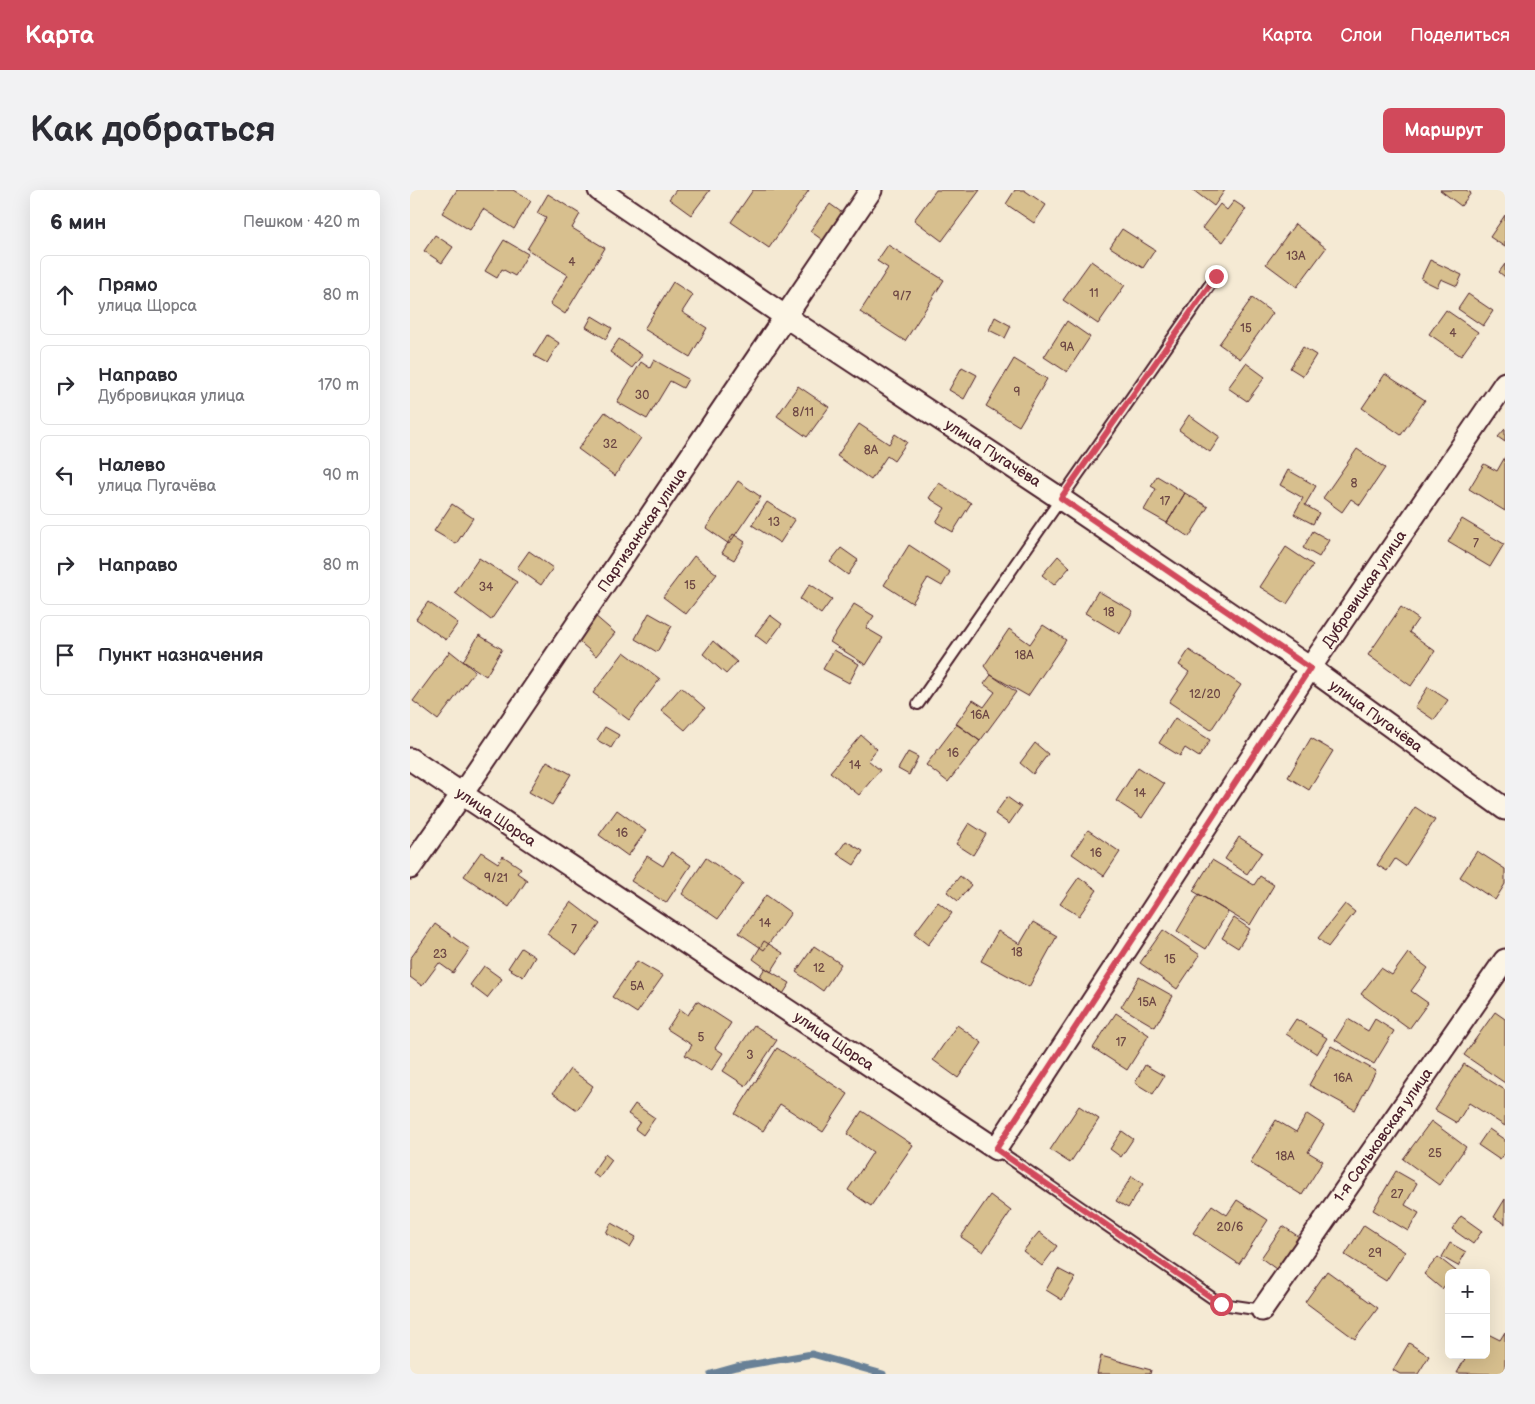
<!DOCTYPE html>
<html lang="ru">
<meta charset="utf-8">
<style>
body{margin:0;font-family:"Balsamiq Sans",sans-serif;background:#f2f2f3;color:#2b2b33}
.controls{position:absolute;right:15px;bottom:15px;display:grid;overflow:hidden;border-radius:8px;box-shadow:0 5px 20px #0002}
.controls button{width:45px;height:45px;display:grid;place-items:center;padding:0;border:0;border-bottom:1px solid #e1e1e2;background:#fff;color:#2b2b33;font:25px sans-serif}
.stop{position:absolute;width:15px;height:15px;margin:-11px;border:4px solid #d1495b;border-radius:50%;background:#fff}
.stop.end{background:#d1495b;border-color:#fff;box-shadow:0 1px 5px #0008}
.list{margin:0;padding:0;list-style:none}
h2{display:flex;justify-content:space-between;align-items:center;height:65px;margin:0;padding:0 20px;font-size:21px}
h2 small{font-size:16px;font-weight:400;color:#7c7c81}
.list li{display:grid;grid-template-columns:32px 1fr auto;gap:15px;align-items:center;box-sizing:border-box;height:80px;margin:0 10px 10px;padding:0 10px;border:1px solid #e1e1e2;border-radius:8px}
.list b{display:block;font-size:19px;white-space:nowrap}
.list p{margin:0;font-size:16px;white-space:nowrap;color:#7c7c81}
.list em{font-size:16px;font-style:normal;color:#7c7c81}
.icon{flex:none;width:28px;height:28px;fill:none;stroke:currentColor;stroke-width:2;stroke-linecap:round;stroke-linejoin:round}
.map{position:relative;flex:none;width:1095px;height:1184px;overflow:hidden;border-radius:8px}
header{display:flex;align-items:center;gap:30px;box-sizing:border-box;height:70px;padding:0 25px;background:#d1495b;color:#fff}
header strong{font-size:24px}
nav{display:flex;gap:28px;margin-inline-start:auto;font-size:18px}
.intro{display:flex;align-items:center;justify-content:space-between;box-sizing:border-box;height:120px;padding:0 30px}
h1{margin:0;font-size:35px}
.button{padding:12px 22px;border-radius:8px;background:#d1495b;color:#fff;font-size:18px;font-weight:700}
main{display:flex;gap:30px;padding:0 30px}
aside{flex:1;background:#fff;border-radius:8px;box-shadow:0 5px 20px #0002}
.map>svg:first-child{display:block}
.lines{fill:none;stroke-linecap:round;stroke-linejoin:round}
.stream{stroke:#698197;stroke-width:7}
.building{fill:#d7bf8e;stroke:#4a1f2b}
.lane-casing{stroke:#4a1f2b;stroke-width:14}
.street-casing{stroke:#4a1f2b;stroke-width:25}
.lane{stroke:#fcf5e5;stroke-width:10}
.street{stroke:#fcf5e5;stroke-width:21}
.route{stroke:#d1495b;stroke-width:6}
.labels{text-anchor:middle;stroke-width:4;stroke-linejoin:round;paint-order:stroke}
.number-label{font-size:12px;fill:#6d4744}
.street-label{font-size:15px;fill:#4a1f2b;stroke:#fcf5e5}
</style>
<header>
<strong>Карта</strong>
<nav><a>Карта</a><a>Слои</a><a>Поделиться</a></nav>
</header>
<div class="intro"><h1>Как добраться</h1><a class="button">Маршрут</a></div>
<main>
<aside>
<h2>6 мин<small>Пешком · 420 m</small></h2>
<ul class="list">
<li><svg class="icon" aria-label="ahead" viewBox="0 0 24 24"><path d="M12 20V5M6 11l6-6 6 6"/></svg><div><b>Прямо</b><p>улица Щорса</p></div><em>80 m</em></li>
<li><svg class="icon" aria-label="right" viewBox="0 0 24 24"><path d="M7 20v-9h11M14 6l5 5-5 5"/></svg><div><b>Направо</b><p>Дубровицкая улица</p></div><em>170 m</em></li>
<li><svg class="icon" aria-label="left" viewBox="0 0 24 24"><path d="M17 20v-9H6M10 6l-5 5 5 5"/></svg><div><b>Налево</b><p>улица Пугачёва</p></div><em>90 m</em></li>
<li><svg class="icon" aria-label="right" viewBox="0 0 24 24"><path d="M7 20v-9h11M14 6l5 5-5 5"/></svg><div><b>Направо</b></div><em>80 m</em></li>
<li><svg class="icon" aria-label="arrive" viewBox="0 0 24 24"><path d="M6 21V4h12l-3 4 3 4H6"/></svg><div><b>Пункт назначения</b></div></li>
</ul>
</aside>
<div class="map">
<svg width="1095" height="1184" viewBox="0 0 1095 1184">
<rect width="100%" height="100%" fill="#f5ead4"/>
<filter id="ink" filterUnits="userSpaceOnUse"><feTurbulence type="fractalNoise" baseFrequency=".02" numOctaves="2"/><feDisplacementMap in="SourceGraphic" scale="10" xChannelSelector="R" yChannelSelector="G"/><feConvolveMatrix kernelMatrix="1 2 1 2 8 2 1 2 1" color-interpolation-filters="sRGB"/></filter>
<g filter="url(#ink)">
<g class="lines">
<!-- stream -->
<path class="stream" d="M301 1184 326 1177 402 1164 473 1184"/>
</g>
<!-- building -->
<path class="building" d="M47 0H103L121 11 104 39 73 19 60 40 32 23Z
M266 0H300L281 25 259 9Z
M343 0H399L359 58 321 32Z
M526 0H570L532 51 504 30Z
M605 0H614L636 15 624 33 596 14Z
M783 0H815L804 16Z
M1030 0H1056L1061 3 1051 16Z
M138 4 170 24 162 38 195 58 155 124 140 114 158 85 117 59 136 28 127 23Z
M824 11 836 19 813 52 792 38 810 14 817 20Z
M420 14 438 27 418 54 400 41Z
M1095 25V57L1080 47Z
M885 34 916 58 887 97 856 74Z
M712 39 745 60 733 78 700 57Z
M25 45 43 57 32 73 14 61Z
M94 50 118 64 105 86 92 79 87 88 75 81Z
M478 55 534 90 495 151 450 122 478 78 467 71Z
M1020 70 1052 85 1047 96 1031 89 1027 97 1011 89Z
M681 71 715 95 688 134 653 110Z
M1095 74V87L1089 82Z
M263 92 283 105 272 122 297 138 280 167 234 139Z
M1058 104 1083 121 1073 136 1048 119Z
M842 108 863 123 830 169 809 154Z
M1036 120 1068 142 1051 166 1019 144Z
M182 126 202 138 196 149 176 137Z
M585 127 601 136 595 148 579 140Z
M657 131 680 147 657 182 634 167Z
M137 145 149 153 137 173 124 166Z
M209 149 232 165 222 178 200 162Z
M893 157 906 165 893 186 880 178Z
M604 169 637 189 609 236 576 216Z
M244 170 278 189 273 198 260 191 237 229 207 212 231 172 240 178Z
M836 173 855 187 837 211 818 198Z
M552 177 567 185 554 209 539 200Z
M975 184 1015 210 991 245 952 218Z
M388 196 419 217 397 247 367 226Z
M195 222 231 248 205 286 168 259Z
M779 225 810 247 800 262 769 240Z
M449 234 479 254 485 244 497 252 484 271 477 266 461 290 427 266Z
M1095 239V252L1088 247Z
M947 259 975 278 950 315 941 309 932 322 913 308Z
M1095 267V321L1059 299 1074 274 1087 281Z
M878 280 906 296 895 315 909 323 903 334 884 324 893 308 870 295Z
M747 286 775 303 757 333 734 320 746 299 741 296Z
M328 291 351 307 319 354 296 338Z
M529 293 561 313 543 342 526 332 535 318 519 308Z
M775 303 798 317 779 347 757 333Z
M357 312 385 330 370 353 342 335Z
M42 314 63 328 46 354 24 341Z
M1052 329 1094 354 1080 377 1038 352Z
M903 341 919 350 909 367 893 358Z
M323 344 335 352 324 370 312 363Z
M499 355 540 382 532 396 518 388 502 413 474 395Z
M876 357 903 375 877 414 850 397Z
M431 358 448 370 438 385 420 372Z
M119 361 143 378 131 395 107 378Z
M284 366 307 384 276 424 253 407Z
M648 366 660 377 644 395 632 385Z
M69 368 107 392 81 430 45 403Z
M400 394 422 409 411 424 390 409Z
M688 401 723 421 710 444 675 423Z
M18 412 48 433 36 450 6 429Z
M444 414 464 426 456 438 473 448 456 475 420 452Z
M991 417 1008 429 999 442 1025 461 1001 496 958 465Z
M239 423 262 436 247 462 225 449Z
M184 425 205 443 186 466 165 448Z
M360 425 372 434 357 454 345 445Z
M633 435 656 450 618 506 581 485 574 476 599 439 620 454Z
M69 445 92 459 76 486 53 471Z
M303 451 327 472 316 484 293 464Z
M424 460 449 474 439 493 413 479Z
M779 460 831 495 801 540 759 512 779 482 769 475Z
M40 461 65 481 28 530 3 511Z
M214 462 250 489 219 530 183 503Z
M581 485 606 502 570 551 546 534 563 510 574 517 585 502 574 494Z
M271 497 295 518 275 540 251 520Z
M1018 497 1038 510 1024 530 1005 517Z
M765 528 800 550 789 567 775 558 770 566 749 553Z
M547 534 570 551 538 592 516 575Z
M195 537 209 545 201 558 187 550Z
M451 545 467 559 458 570 470 580 449 605 420 582Z
M901 548 923 561 899 600 878 587Z
M625 553 638 564 623 584 610 573Z
M498 562 508 567 499 585 488 579Z
M137 571 161 584 142 615 119 602Z
M728 577 754 594 732 628 706 611Z
M597 607 611 617 599 634 585 624Z
M1005 617 1025 630 995 676 985 669 977 681 967 675Z
M207 620 236 641 218 666 189 645Z
M559 633 576 644 563 665 546 654Z
M678 640 710 662 694 686 662 664Z
M829 647 852 662 837 684 815 669Z
M436 651 453 661 444 675 427 664Z
M1067 661 1095 679V694L1085 710 1050 687Z
M71 662 88 673 93 666 111 678 107 683 117 690 99 717 54 686Z
M261 662 281 675 256 713 221 691 237 666 253 676Z
M296 668 333 693 308 729 272 704Z
M802 670 844 695 850 686 864 695 840 735 783 701Z
M550 686 561 695 548 711 537 702Z
M669 687 687 700 669 726 650 714Z
M789 704 818 722 796 759 767 741Z
M356 705 381 723 354 760 329 743Z
M161 712 190 734 167 765 137 744Z
M528 712 542 723 518 755 504 744Z
M935 714 945 722 918 757 908 748Z
M824 728 840 739 828 758 812 748Z
M623 732 647 746 619 797 571 771 588 741 610 754Z
M25 734 60 759 43 783 29 773 12 796 0 787V769Z
M753 740 790 765 767 799 730 773Z
M354 751 373 763 361 782 343 769Z
M404 756 431 774 413 801 386 782Z
M111 758 125 767 113 787 98 778Z
M998 763 1018 778 1001 801 1018 813 999 839 951 804 971 778 982 785Z
M227 771 253 786 227 823 202 807Z
M74 776 92 789 77 808 60 795Z
M355 778 380 793 368 812 343 797Z
M729 787 763 806 745 837 711 817Z
M287 811 321 833 305 858 313 863 301 881 275 865 282 855 257 839 270 819 278 825Z
M1085 822 1095 829V893L1054 865Z
M706 823 739 845 717 880 683 858Z
M886 829 917 848 907 864 876 844Z
M938 829 958 841 965 829 984 841 964 874 925 850Z
M344 835 367 850 336 896 313 881Z
M547 835 572 853 548 888 523 870Z
M921 856 966 881 945 920 899 895Z
M367 858 438 904 413 942 370 914 353 941 325 924Z
M1054 874 1095 900V936L1059 913 1047 933 1025 920Z
M735 875 754 886 743 904 725 893Z
M160 879 183 896 167 920 143 903Z
M225 914 245 928 233 945 225 939 230 932 218 924Z
M669 916 689 929 660 973 640 960Z
M452 921 503 955 461 1016 438 1000 463 962 437 944Z
M897 924 914 935 898 962 913 971 892 1005 840 973 866 930 886 942Z
M1021 931 1056 957 1029 995 993 969Z
M1079 939 1095 950V963L1090 970 1068 955Z
M712 941 723 949 711 967 700 959Z
M195 964 202 970 189 988 182 983Z
M986 981 1007 993 995 1015 1009 1023 998 1041 963 1020Z
M722 986 733 994 718 1018 706 1011Z
M580 1005 601 1021 573 1062 551 1047Z
M1095 1009V1034L1084 1027Z
M827 1010 858 1030 829 1074 783 1043 802 1015 817 1025Z
M1051 1026 1072 1041 1063 1054 1042 1039Z
M201 1033 226 1047 220 1057 196 1043Z
M954 1035 995 1062 976 1091 935 1065Z
M873 1036 889 1047 866 1079 851 1068Z
M629 1042 647 1056 632 1076 613 1061Z
M1040 1053 1056 1062 1048 1076 1032 1067Z
M1028 1067 1046 1081 1044 1083H1039V1090L1032 1099 1014 1084Z
M648 1079 665 1088 652 1110 636 1100Z
M917 1081 968 1118 945 1149 895 1112Z
M1095 1142V1184L1047 1183 1057 1165H1076V1143L1090 1150Z
M999 1153 1019 1166 1008 1184H990L983 1180Z
M691 1166 741 1180 740 1184H687Z"/>
<g class="lines">
<defs>
<path id="lane" d="M508 514 806 86
M586 959 811 1114 852 1120"/>
<path id="street" d="M189 0 376 127 651 309 900 478 1095 619
M0 569 52 604 586 959 900 478 1095 193
M0 678 52 604 461 0
M852 1120 1095 770"/>
</defs>
<!-- lane casing -->
<use href="#lane" class="lane-casing"/>
<!-- street casing -->
<use href="#street" class="street-casing"/>
<!-- lane -->
<use href="#lane" class="lane"/>
<!-- street -->
<use href="#street" class="street"/>
</g>
</g>
<g class="lines" filter="url(#ink)">
<!-- route -->
<path class="route" d="M806 86 651 308 900 478 586 959 811 1114"/>
</g>
<g class="labels">
<!-- number labels -->
<g class="number-label">
<text x="886" y="70">13А</text>
<text x="162" y="76">4</text>
<text x="684" y="107">11</text>
<text x="492" y="110">9/7</text>
<text x="836" y="142">15</text>
<text x="1043" y="147">4</text>
<text x="657" y="161">9А</text>
<text x="607" y="206">9</text>
<text x="232" y="209">30</text>
<text x="393" y="226">8/11</text>
<text x="200" y="258">32</text>
<text x="461" y="264">8А</text>
<text x="944" y="297">8</text>
<text x="755" y="315">17</text>
<text x="364" y="336">13</text>
<text x="1066" y="357">7</text>
<text x="280" y="399">15</text>
<text x="76" y="401">34</text>
<text x="699" y="426">18</text>
<text x="614" y="469">18А</text>
<text x="795" y="508">12/20</text>
<text x="570" y="529">16А</text>
<text x="543" y="567">16</text>
<text x="445" y="579">14</text>
<text x="730" y="607">14</text>
<text x="212" y="647">16</text>
<text x="686" y="667">16</text>
<text x="86" y="692">9/21</text>
<text x="355" y="737">14</text>
<text x="164" y="743">7</text>
<text x="607" y="766">18</text>
<text x="30" y="768">23</text>
<text x="760" y="773">15</text>
<text x="409" y="782">12</text>
<text x="227" y="800">5А</text>
<text x="737" y="816">15А</text>
<text x="291" y="851">5</text>
<text x="711" y="856">17</text>
<text x="340" y="869">3</text>
<text x="933" y="892">16А</text>
<text x="1025" y="967">25</text>
<text x="875" y="970">18А</text>
<text x="987" y="1008">27</text>
<text x="820" y="1041">20/6</text>
<text x="965" y="1067">29</text>
</g>
<!-- street labels -->
<g class="street-label">
<text transform="translate(583 263) rotate(33)" y="5">улица Пугачёва</text>
<text transform="translate(232 340) rotate(-56)" y="5">Партизанская улица</text>
<text transform="translate(954 399) rotate(-56)" y="5">Дубровицкая улица</text>
<text transform="translate(966 526) rotate(36)" y="5">улица Пугачёва</text>
<text transform="translate(86 627) rotate(34)" y="5">улица Щорса</text>
<text transform="translate(424 851) rotate(34)" y="5">улица Щорса</text>
<text transform="translate(973 945) rotate(-55)" y="5">1-я Сальковская улица</text>
</g>
</g>
</svg>
<div class="controls">
<button>+</button>
<button>−</button>
</div>
<div class="stop" style="left:811px;top:1114px"></div>
<div class="stop end" style="left:806px;top:86px"></div>
</div>
</main>
